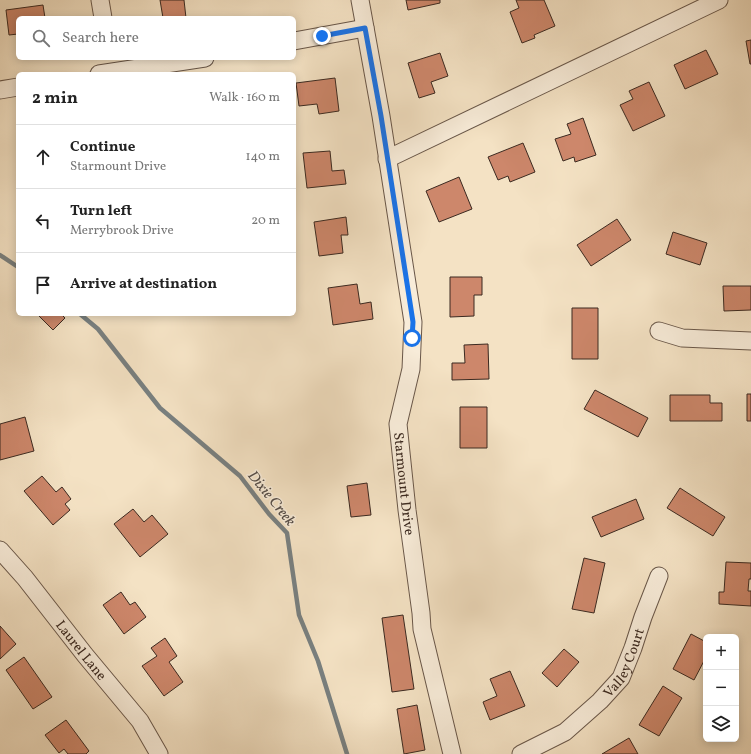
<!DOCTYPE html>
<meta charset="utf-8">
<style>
body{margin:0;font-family:Vollkorn,serif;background:#f2f2f2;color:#222}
.controls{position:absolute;right:12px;bottom:12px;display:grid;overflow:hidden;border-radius:6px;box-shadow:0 2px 10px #0003}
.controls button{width:36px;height:36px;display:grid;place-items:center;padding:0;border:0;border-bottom:1px solid #e0e0e0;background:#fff;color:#222;font:20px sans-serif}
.stop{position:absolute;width:12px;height:12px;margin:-9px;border:3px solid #1a73e8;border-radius:50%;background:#fff}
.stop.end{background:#1a73e8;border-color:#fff;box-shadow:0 1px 4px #0008}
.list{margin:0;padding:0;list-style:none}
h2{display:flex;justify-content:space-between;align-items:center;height:52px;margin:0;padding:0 16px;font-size:17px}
h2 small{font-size:13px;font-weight:400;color:#767676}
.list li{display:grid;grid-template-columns:26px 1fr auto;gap:12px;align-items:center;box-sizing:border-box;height:64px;padding:0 16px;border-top:1px solid #e0e0e0}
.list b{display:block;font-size:15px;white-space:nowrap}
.list p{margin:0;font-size:13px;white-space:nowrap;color:#767676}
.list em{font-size:13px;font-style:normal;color:#767676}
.icon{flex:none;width:22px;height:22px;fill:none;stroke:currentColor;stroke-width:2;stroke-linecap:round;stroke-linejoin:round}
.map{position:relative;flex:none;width:751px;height:754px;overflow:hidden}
.search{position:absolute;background:#fff;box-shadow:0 2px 10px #0003;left:16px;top:16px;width:280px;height:44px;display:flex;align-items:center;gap:10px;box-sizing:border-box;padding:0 14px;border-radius:6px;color:#767676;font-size:15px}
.panel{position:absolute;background:#fff;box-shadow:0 2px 10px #0003;left:16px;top:72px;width:280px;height:244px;border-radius:6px}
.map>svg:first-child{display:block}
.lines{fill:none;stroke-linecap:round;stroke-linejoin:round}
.stream{stroke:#798080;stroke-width:4.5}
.building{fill:#cd876b;stroke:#3b2920}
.minor-casing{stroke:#695749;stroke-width:19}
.minor{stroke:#f8ecd9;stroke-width:17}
.route{stroke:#1a73e8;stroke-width:5}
.labels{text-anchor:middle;stroke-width:3;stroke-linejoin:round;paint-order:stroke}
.street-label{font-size:14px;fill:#3b2920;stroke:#f8ecd9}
.water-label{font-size:15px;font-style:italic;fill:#554d48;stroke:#f8ecd9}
</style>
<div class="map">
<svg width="751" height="754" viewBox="0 0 751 754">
<rect width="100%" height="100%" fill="#f4e2c4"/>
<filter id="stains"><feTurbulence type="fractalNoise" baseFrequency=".005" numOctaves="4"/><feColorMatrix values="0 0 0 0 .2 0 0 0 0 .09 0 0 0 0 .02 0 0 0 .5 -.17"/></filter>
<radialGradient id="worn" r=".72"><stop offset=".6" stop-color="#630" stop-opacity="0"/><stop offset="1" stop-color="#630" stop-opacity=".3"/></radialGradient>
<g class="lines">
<!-- stream -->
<path class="stream" d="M0 255 18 267
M80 314 98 329 160 408 240 476 269 514 287 533 299 615 318 661 347 754"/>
</g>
<!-- building -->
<path class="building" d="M160 0H184L186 18H163Z
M406 0H440V3L408 10Z
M516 0H544L555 26 534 35 535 38 522 43 510 12 519 8Z
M43 5 45 18H18V34L9 35 6 10Z
M751 40V64H750L746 41Z
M706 50 718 74 685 89 674 65Z
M440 53 448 76 431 82 435 93 419 98 408 63Z
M335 78 339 111 319 114 317 104 299 106 296 83Z
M649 82 665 116 633 131 620 105 633 99 629 91Z
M583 118 596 155 575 162 574 157 563 161 555 139 571 134 567 124Z
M523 143 535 172 510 182 508 176 498 180 488 157Z
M330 151 332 171 344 170 346 184 307 188 303 153Z
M459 177 472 209 439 222 426 191Z
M346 217 348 235H341L343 253 319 256 314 222Z
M617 219 631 240 591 266 577 245Z
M673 232 707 243 700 265 666 254Z
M450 277H482V295H474V316L450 317Z
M357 284 360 304 371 302 373 319 333 325 328 288Z
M723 286H751V310L724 311Z
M572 308H598V359H572Z
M37 314H61L65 318 53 330Z
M488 344 489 379 452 380V363H465L464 345Z
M595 390 648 418 638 437 584 409Z
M747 394H751V421H747Z
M670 395H710V403H722V421H670Z
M460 407H487V448H460Z
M25 417 34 451 0 460V424Z
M42 476 56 492 62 487 71 499 65 504 70 510 53 525 24 491Z
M367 483 371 515 351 517 347 486Z
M680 488 725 517 713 536 667 508Z
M636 499 644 519 601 537 592 517Z
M133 509 144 522 152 515 168 534 140 557 114 524Z
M584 558 605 563 594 613 572 609Z
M726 562 751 563V579H749L748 591H751V606L719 604V592H724Z
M121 592 130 605 135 602 146 617 124 634 103 605Z
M403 615 414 689 392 692 382 618Z
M0 626 16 644 0 659Z
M691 634 706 642V660L705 659 694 680 673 669Z
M165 638 177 656 169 662 183 682 164 696 142 666 157 656 151 648Z
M564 649 579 662 557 687 542 673Z
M24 657 52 697 33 709 6 670Z
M510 671 525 706 490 720 483 702 497 696 490 679Z
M663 686 682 698 659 736 639 725Z
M417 705 425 750 404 754 397 709Z
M66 720 89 751 86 754H68L64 749 59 753 45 735Z
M629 738 638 754H602Z"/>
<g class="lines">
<defs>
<g id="minor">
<path d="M100 0 103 18"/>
<path id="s1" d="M360 0 381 116 413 322 411 369 398 424 407 510 421 613 422 629 452 754"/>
<path d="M294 41 365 28"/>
<path d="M99 74 205 58"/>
<path d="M0 90 18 87"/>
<path d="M387 159 719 0"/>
<path d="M659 331 682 338 751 341"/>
<path id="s2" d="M0 550 25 578 85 655 140 721 159 754"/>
<path id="s3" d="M521 754 565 732 600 701 621 678 633 648 643 617 659 576"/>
</g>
</defs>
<!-- minor casing -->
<use href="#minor" class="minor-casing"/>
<!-- minor -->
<use href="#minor" class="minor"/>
</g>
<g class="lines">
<!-- route -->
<path class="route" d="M322 36 365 28 381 116 413 322 412 338"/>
</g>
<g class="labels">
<!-- street labels -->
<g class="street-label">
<text dy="5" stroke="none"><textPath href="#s1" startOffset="490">Starmount Drive</textPath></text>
<text dy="5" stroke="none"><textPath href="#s2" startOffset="129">Laurel Lane</textPath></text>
<text dy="5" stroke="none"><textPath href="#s3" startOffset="142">Valley Court</textPath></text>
</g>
<!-- water labels -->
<g class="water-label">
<text transform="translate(272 498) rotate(51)" y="5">Dixie Creek</text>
</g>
</g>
<rect width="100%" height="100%" filter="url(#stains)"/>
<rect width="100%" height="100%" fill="url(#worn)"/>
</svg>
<div class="controls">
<button>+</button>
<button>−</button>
<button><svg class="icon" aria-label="layers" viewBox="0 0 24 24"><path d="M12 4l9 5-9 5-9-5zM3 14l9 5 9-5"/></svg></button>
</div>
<div class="stop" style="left:412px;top:338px"></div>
<div class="stop end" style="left:322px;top:36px"></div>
<div class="search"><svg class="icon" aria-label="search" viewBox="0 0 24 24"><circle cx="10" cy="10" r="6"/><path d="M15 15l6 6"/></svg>Search here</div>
<section class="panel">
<h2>2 min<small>Walk · 160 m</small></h2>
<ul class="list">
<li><svg class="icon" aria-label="ahead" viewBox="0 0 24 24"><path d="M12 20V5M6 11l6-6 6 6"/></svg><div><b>Continue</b><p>Starmount Drive</p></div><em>140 m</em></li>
<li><svg class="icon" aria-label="left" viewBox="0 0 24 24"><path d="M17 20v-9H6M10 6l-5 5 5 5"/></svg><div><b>Turn left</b><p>Merrybrook Drive</p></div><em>20 m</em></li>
<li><svg class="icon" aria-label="arrive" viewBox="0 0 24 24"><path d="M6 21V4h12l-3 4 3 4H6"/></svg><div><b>Arrive at destination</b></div></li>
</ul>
</section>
</div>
